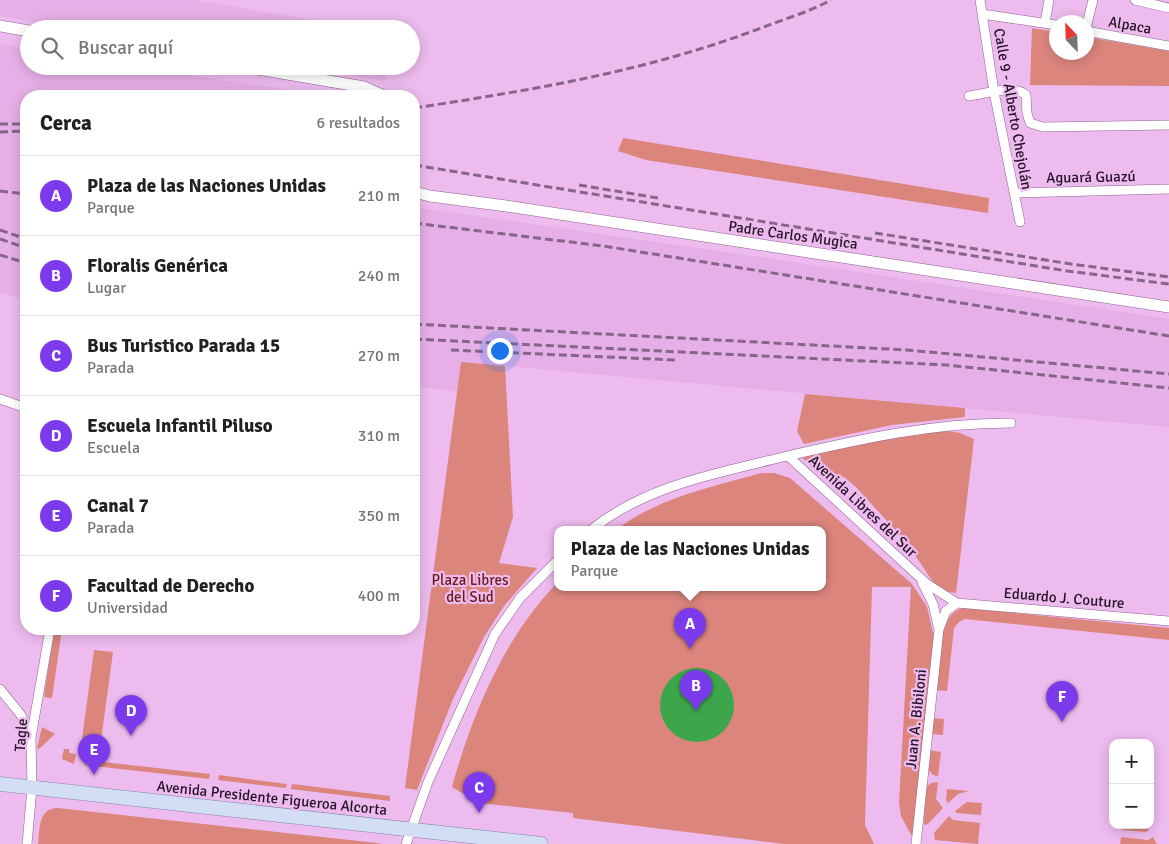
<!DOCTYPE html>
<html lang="es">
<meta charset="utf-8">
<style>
body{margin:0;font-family:Signika,sans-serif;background:#f6f6f6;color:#202124}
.controls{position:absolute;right:15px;bottom:15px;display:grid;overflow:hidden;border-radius:10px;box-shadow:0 2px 12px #0003}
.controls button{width:45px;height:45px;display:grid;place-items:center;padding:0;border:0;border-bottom:1px solid #e0e0e0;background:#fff;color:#202124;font:25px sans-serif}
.compass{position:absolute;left:1049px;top:15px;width:45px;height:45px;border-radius:50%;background:#fff;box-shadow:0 2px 12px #0003;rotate:337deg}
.you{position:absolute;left:499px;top:350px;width:18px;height:18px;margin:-12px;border:4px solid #fff;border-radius:50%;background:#1a73e8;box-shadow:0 0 0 8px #1a73e833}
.badge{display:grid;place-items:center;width:32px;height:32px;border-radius:50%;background:#7c3aed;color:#fff;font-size:16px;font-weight:700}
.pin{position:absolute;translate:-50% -41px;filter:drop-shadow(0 1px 2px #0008)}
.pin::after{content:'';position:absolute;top:26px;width:18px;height:15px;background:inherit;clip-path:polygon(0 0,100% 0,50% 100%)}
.popup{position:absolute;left:554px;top:526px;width:272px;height:65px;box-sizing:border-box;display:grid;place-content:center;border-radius:10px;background:#fff;filter:drop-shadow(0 1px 4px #0005);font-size:16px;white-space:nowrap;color:#757577}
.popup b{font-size:19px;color:#202124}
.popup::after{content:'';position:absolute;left:50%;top:100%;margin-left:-10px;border:10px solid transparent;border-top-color:#fff}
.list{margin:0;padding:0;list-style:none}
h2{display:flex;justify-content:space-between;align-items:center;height:65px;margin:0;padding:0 20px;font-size:21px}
h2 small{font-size:16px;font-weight:400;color:#757577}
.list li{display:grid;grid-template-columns:32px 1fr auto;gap:15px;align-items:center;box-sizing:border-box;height:80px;padding:0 20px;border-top:1px solid #e0e0e0}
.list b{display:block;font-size:19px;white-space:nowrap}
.list p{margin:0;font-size:16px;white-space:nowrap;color:#757577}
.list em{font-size:16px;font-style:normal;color:#757577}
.icon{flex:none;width:28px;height:28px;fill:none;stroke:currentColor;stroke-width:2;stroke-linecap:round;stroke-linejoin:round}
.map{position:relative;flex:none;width:1169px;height:844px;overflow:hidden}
.search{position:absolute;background:#fff;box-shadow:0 2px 12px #0003;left:20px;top:20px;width:400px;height:55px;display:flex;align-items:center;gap:12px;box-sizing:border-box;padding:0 18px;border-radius:28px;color:#757577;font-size:19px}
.panel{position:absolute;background:#fff;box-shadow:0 2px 12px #0003;left:20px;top:90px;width:400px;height:545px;border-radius:20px}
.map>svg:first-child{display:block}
.built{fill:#e7afe7}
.green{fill:#db857d}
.water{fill:#3da64b}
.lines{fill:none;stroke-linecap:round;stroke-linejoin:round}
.minor-casing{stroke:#8e6190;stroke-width:10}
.tertiary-casing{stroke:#8e6190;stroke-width:12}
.primary-casing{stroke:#8387a7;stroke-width:15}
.minor{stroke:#fff;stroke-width:9}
.tertiary{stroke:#fff;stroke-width:11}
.primary{stroke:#d3ddf4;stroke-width:14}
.rail{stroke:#876588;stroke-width:3;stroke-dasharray:8 4;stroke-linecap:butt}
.labels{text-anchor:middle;stroke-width:4.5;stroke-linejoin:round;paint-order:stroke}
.street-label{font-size:15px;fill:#251326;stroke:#edbbee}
.park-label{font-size:15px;fill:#6b1a19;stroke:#edbbee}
</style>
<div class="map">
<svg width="1169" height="844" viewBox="0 0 1169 844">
<rect width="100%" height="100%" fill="#edbbee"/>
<!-- built -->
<path class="built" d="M0 0H193L366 29H77L0 16Z
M0 44 29 49V66H126L330 96H26V300L0 293Z
M296 66H388L385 81Z
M414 207 753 256 1169 319V427L462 362 458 392 414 386Z"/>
<!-- green -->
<path class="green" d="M1032 28 1056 32V52H1086L1087 37 1169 51V86L1030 85Z
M623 138 989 198 988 213 646 160 618 151Z
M461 362 505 366 513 517 499 563 537 568 504 606 484 637 453 699 417 790 405 788Z
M805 394 965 408V417L892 425 804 444 797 431Z
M936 429 960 433 974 439 956 593 944 591 935 585 907 543 856 487 844 477 817 470 800 456Z
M761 473H774L790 478 912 584 927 607 934 637 914 835H911L901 816 899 803 911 587H872L865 825 874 844H784L573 818V813L479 803 452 787C472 714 504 638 557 583L558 588H822V530H616C657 498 712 487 761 473Z
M963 608 1169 628V640L965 619 959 622 954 628 947 691 935 690C938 665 934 616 963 608Z
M54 629H62L52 698 44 697Z
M94 650 113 652 99 755 90 751 82 739Z
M932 718 944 719 943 735 931 734Z
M42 727 55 734 39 749 37 748Z
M64 749H69V753L76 754 74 764 62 759Z
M929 750 941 752 938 776 933 775 928 769Z
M85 760 210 774 209 779 85 765Z
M219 775 287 784 286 788 218 780Z
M938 782 936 799 943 808 928 824 924 825 925 788 931 783Z
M292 784 390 796V801L291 789Z
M947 789 969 791 958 794 948 803 946 800Z
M967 802 982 803 981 815 956 813 955 811Z
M58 808 377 843 382 844H38C40 828 38 808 58 808Z
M949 816 953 820 980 823 978 844 935 840 934 833Z
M1122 825H1145L1149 830 1146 832 1122 830Z
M1121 837 1148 840 1153 837 1157 844H1120Z"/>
<!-- water -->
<path class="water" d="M660 705a37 37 0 1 1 74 0a37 37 0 1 1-74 0Z"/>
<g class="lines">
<defs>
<path id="minor" d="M980 0 994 92 1020 222
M1135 0 1169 8
M982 14 1056 25
M1045 23 1049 0
M1086 28 1093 0
M1086 31 1169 46
M969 96C985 94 1013 84 1026 95L1027 113 1030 123 1043 127 1169 125
M1014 193 1169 189
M0 399 26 408
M788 456 927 584 957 603 1169 621
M591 530C645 486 717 473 783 457 861 439 931 423 1011 423
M922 582 933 604 938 626
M0 689 21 715 31 738
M27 844 32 788 31 738 50 629
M406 844 428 782 495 634 520 598 558 560
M916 844 939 629 946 611 957 603"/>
<path id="tertiary" d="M0 26 29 31
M239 66 364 87 384 96
M414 192 430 196 506 206 1169 307"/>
<path id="primary" d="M0 784 541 844"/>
</defs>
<!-- minor casing -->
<use href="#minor" class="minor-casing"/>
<!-- tertiary casing -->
<use href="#tertiary" class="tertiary-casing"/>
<!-- primary casing -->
<use href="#primary" class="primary-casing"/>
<!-- minor -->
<use href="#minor" class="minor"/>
<!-- tertiary -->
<use href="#tertiary" class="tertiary"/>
<!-- primary -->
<use href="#primary" class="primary"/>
<!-- rail -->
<path class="rail" d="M414 108C533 90 648 71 761 28 784 19 809 12 831 0
M0 124H26
M0 132 26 131
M414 165 1067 271 1169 284
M579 185 658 198
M0 191 26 194
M414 223 603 246 1169 336
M0 230 26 239
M875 233 1071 264 1169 277
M0 239 26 248
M0 255 26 263
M414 324 907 350 1169 374
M414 339 947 365 1169 388
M451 350 675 360"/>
</g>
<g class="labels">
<!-- street labels -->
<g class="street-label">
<text transform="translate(1130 25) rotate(10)" y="5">Alpaca</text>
<text transform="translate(1013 109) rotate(80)" y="5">Calle 9 - Alberto Chejolán</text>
<text transform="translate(1091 177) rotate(-1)" y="5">Aguará Guazú</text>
<text transform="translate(793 235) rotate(8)" y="5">Padre Carlos Mugica</text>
<text transform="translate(863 506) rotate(43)" y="5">Avenida Libres del Sur</text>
<text transform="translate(1064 598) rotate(5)" y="5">Eduardo J. Couture</text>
<text transform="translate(916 719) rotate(-84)" y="5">Juan A. Bibiloni</text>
<text transform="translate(21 735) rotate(-86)" y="5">Tagle</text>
<text transform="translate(272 798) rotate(6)" y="5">Avenida Presidente Figueroa Alcorta</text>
</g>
<!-- park labels -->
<g class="park-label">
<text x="470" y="585">Plaza Libres<tspan x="470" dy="17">del Sud</tspan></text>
</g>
</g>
</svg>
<div class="controls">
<button>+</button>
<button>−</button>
</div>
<svg class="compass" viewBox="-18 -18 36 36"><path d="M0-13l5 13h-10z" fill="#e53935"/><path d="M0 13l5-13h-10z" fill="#757577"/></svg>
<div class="you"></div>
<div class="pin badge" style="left:690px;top:649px">A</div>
<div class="popup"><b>Plaza de las Naciones Unidas</b>Parque</div>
<div class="pin badge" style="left:696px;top:711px">B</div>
<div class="pin badge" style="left:479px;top:813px">C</div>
<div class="pin badge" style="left:131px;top:736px">D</div>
<div class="pin badge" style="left:94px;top:775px">E</div>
<div class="pin badge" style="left:1062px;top:722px">F</div>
<div class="search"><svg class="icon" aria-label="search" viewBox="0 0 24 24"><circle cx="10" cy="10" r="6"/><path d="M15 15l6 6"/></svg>Buscar aquí</div>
<section class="panel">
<h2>Cerca<small>6 resultados</small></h2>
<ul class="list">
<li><span class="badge">A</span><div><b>Plaza de las Naciones Unidas</b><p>Parque</p></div><em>210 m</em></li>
<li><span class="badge">B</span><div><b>Floralis Genérica</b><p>Lugar</p></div><em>240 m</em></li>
<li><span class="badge">C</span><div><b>Bus Turistico Parada 15</b><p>Parada</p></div><em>270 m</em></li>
<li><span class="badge">D</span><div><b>Escuela Infantil Piluso</b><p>Escuela</p></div><em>310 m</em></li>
<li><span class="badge">E</span><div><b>Canal 7</b><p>Parada</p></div><em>350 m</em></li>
<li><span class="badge">F</span><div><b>Facultad de Derecho</b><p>Universidad</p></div><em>400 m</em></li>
</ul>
</section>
</div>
